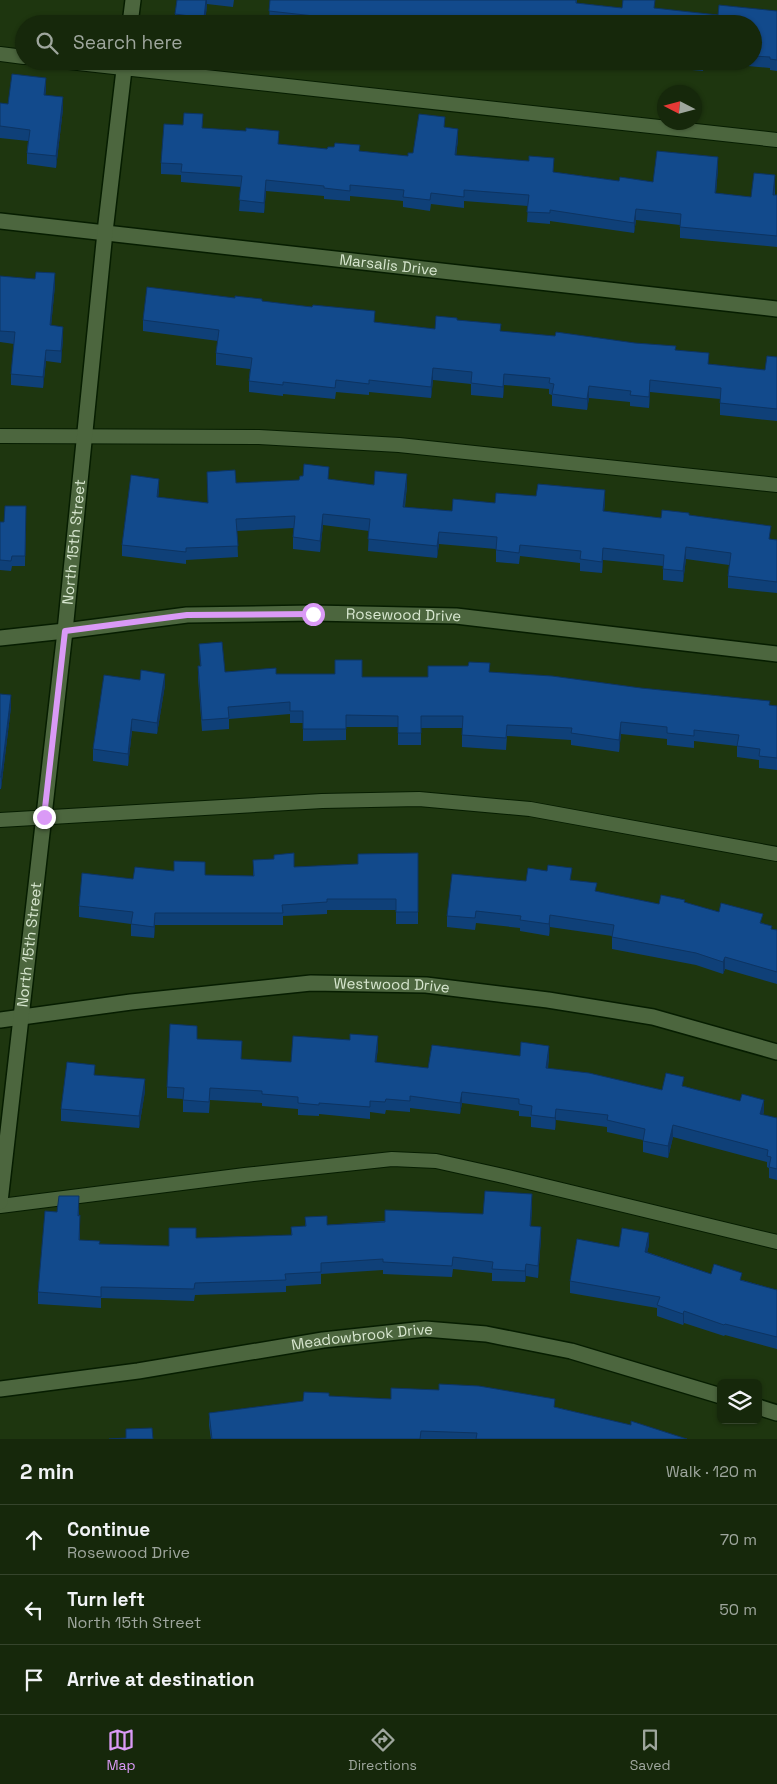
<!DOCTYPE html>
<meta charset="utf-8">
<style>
body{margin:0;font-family:"Space Grotesk",sans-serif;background:#1f3014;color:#f1f3f6}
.controls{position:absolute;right:15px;bottom:15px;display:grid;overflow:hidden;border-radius:8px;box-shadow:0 1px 4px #0004}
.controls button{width:45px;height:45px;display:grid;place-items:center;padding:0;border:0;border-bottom:1px solid #35442c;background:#16280b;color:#f1f3f6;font:25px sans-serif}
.compass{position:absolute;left:657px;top:85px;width:45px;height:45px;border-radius:50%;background:#16280b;box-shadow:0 1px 4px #0004;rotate:276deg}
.stop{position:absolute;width:15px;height:15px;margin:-11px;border:4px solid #da9af6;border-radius:50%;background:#fff}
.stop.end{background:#da9af6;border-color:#fff;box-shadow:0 1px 5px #0008}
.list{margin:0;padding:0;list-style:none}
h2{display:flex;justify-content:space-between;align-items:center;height:65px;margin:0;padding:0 20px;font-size:21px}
h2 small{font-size:16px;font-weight:400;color:#9ea69d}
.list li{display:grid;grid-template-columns:32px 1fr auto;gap:15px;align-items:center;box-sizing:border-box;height:70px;padding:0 20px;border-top:1px solid #35442c}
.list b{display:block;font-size:19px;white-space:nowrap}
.list p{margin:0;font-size:16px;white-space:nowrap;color:#9ea69d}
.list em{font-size:16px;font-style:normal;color:#9ea69d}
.icon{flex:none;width:28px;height:28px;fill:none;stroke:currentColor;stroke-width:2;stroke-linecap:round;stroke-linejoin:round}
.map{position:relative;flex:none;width:777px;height:1439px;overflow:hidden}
.search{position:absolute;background:#16280b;box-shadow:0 1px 4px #0004;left:15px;right:15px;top:15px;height:55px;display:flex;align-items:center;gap:12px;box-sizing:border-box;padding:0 18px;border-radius:28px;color:#9ea69d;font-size:19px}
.sheet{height:275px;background:#16280b}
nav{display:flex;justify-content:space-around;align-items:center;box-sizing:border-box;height:70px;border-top:1px solid #35442c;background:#16280b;font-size:14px;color:#9ea69d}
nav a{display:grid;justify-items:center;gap:2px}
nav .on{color:#da9af6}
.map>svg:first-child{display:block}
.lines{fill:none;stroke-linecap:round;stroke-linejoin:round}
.service-casing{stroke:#061d00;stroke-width:16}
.minor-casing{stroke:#061d00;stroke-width:18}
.service{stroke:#4c663e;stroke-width:14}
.minor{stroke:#4c663e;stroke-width:15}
.wall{fill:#0f4078}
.shaded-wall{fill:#0d3462}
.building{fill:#124a8c;stroke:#0d3462}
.route{stroke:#da9af6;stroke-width:6}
.labels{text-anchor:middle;stroke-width:5;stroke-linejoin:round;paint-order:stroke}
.street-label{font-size:15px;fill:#d8e7d0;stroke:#142c05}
</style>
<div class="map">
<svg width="777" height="1439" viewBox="0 0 777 1439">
<rect width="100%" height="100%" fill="#1e360f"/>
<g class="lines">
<defs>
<path id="service" d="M0 54 24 57
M60 61 777 140
M0 436 259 437 399 445 777 485
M0 820 322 801 419 799 530 809 777 854
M0 1206 245 1175 392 1159 436 1161 508 1177 777 1242"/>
<g id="minor">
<path d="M130 24 133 0"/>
<path id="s1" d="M0 221 777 309"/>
<path id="s2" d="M0 638 65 631 187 615 313 613 456 616 777 654"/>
<path id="s3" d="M0 1020 131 1002 311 983 426 985 548 1000 653 1017 777 1052"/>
<path id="s4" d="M0 1202 65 631 105 232 125 61"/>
<path id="s5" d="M0 1389 138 1371 323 1340 425 1329 486 1334 571 1351 721 1396"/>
<path d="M758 1407 777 1413"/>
</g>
</defs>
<!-- service casing -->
<use href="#service" class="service-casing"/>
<!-- minor casing -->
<use href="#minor" class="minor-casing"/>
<!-- service -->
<use href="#service" class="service"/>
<!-- minor -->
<use href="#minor" class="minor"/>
</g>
<!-- wall -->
<path class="wall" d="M177 0H234L233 7 207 4 205 24H175V14Z
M270 0H577V3L622 8 655 9 718 15 777 11V71L770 70V68L704 62 703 71 681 69V63L660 61H753V24H279L269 23Z
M434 61H448V63Z
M590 61H615L614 69 590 67Z
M46 90 45 95 63 109 56 168 27 164V153L28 141 0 138V103L8 104Z
M183 125 278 144 327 149 360 151 408 156 413 153 445 127 458 139 456 156 554 172 619 181 653 182 718 168 716 193 751 197 775 186V195H777V247L680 238V225L636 220 634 233 550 221V224L527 222 528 206 464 201V208L431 204 430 211 403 207V201L350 196V201L324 199V196L266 191 264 213 239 211 241 187 181 182V175L161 174V163Z
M0 276 55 285 51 326 63 338 61 363 46 361 43 388 11 385V374L14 344 0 342Z
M235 298 262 302 375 322 435 329 457 320 501 331 676 350 709 364 765 370 777 357V421L720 415V399L650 392 649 408 630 406V402L589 398 587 410 552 406V395L549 394V389L504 385 503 398 471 395V384L433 380 431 398 369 392V395L336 392 335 399 283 394V396L249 392V381L250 369 216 365V353L218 341 143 331V320Z
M207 472 236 483 329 479 374 485 407 486 405 507 452 511 495 503 605 502 604 511 661 518 689 515 771 539 777 540V593L728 588V576L729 565 686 559 683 582 663 580V566L603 560 602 573 580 571V563L520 556 519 564 496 562V549L439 544 437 558 368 551 369 531 323 525 320 552 293 549V537L294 528 237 531 238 557 186 560V564L122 556V545L159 491 158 497 208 503Z
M26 506 25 566H12L11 571 0 570V522H4Z
M199 644 225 672 362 677H428L490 672 777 706V770L759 768V760L737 757V746L694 741V748L667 745V739L621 734 619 752 571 745V740L507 736 506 750 462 747V728H421V745H398V727H346V740L303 741V723H290V714L229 719V729L202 731 198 678V666H200Z
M165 685 157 734 132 731 128 766 93 761V749Z
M0 694 11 707 1 789H0Z
M418 853V924H396V910H327V914L283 916V925H155L154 938 131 936V924L79 917V906L133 879 205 875 253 876V860L294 867 358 864Z
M572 880 597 892 659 904 685 903 763 923 772 929 777 930V984L725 969 723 974 696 965 612 949V936L550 927 549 936 520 931V928L476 923 475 930 447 927V916L526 881Z
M197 1039 242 1059 291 1062 378 1048 376 1062 428 1068 520 1056 549 1057 548 1069 662 1090 684 1086 764 1111 763 1115 777 1118V1180L769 1178V1168L767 1167V1162L673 1137 668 1158 643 1152V1140L607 1132V1127L556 1120 555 1130 531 1127V1117L519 1116V1111L462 1103 460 1114 410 1108V1112L386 1110 385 1114 370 1112V1119L319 1114V1116L298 1115V1109L262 1106V1103L210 1100 209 1113 183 1112V1099L167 1098V1087Z
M95 1075 145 1091 139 1128 61 1121V1109Z
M532 1206 531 1226 541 1238 538 1278 526 1276 525 1282 492 1281V1273L453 1269 452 1277 383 1274V1270L321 1274V1284L286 1286V1292L195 1295 194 1301 101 1298V1308L38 1304V1292L57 1212 79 1208V1215L80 1227V1240L100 1244 169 1246 196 1238 291 1235V1227L305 1226V1217L327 1225 483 1214Z
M649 1245 647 1252 711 1274 742 1280 777 1290V1349L725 1335 724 1336 684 1323 683 1325 657 1316V1308L570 1293V1281L619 1247Z
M329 1396 555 1407 687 1439H211L209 1425V1413L303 1401Z"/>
<!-- shaded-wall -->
<path class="shaded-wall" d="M206 0H207V4L205 24H204Z
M46 78V90L44 106V95Z
M63 97V109L56 168V156Z
M458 129V139L455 166V155Z
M718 157V168L715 204V193Z
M775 175V186L773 205V195Z
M266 180V191L264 213V203Z
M636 209V220L634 233V223Z
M55 273V285L50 337V325Z
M63 327V338L61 363V351Z
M46 350V361L43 388V377Z
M433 368V380L431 398V387Z
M504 374V385L503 398V387Z
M650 380V392L649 408V397Z
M589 386V398L587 410V399Z
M407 474V486L403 518V507Z
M159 479V491L157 509V497Z
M605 490V502L603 523V511Z
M323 514V525L320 552V541Z
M439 532V544L437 558V546Z
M686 547V559L683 582V571Z
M603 548V560L602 573V562Z
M165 674V685L157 734V723Z
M11 695V707L1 789V777Z
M132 719V731L128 766V754Z
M621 722V734L619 752V740Z
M155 913V925L154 938V927Z
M550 915V927L549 936V924Z
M725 957V969L723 974V962Z
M378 1036V1048L375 1074V1062Z
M549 1046V1057L546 1080V1068Z
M145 1079V1091L139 1128V1116Z
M462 1092V1103L460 1114V1103Z
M764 1100V1111L760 1126V1114Z
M556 1109V1120L555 1130V1118Z
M673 1125V1137L668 1158V1146Z
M532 1194V1206L530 1238V1226Z
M541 1227V1238L538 1278V1266Z
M649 1233V1245L645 1263V1252Z
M526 1264V1276L525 1282V1271Z
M684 1311V1323L683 1325V1314Z"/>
<!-- building -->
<path class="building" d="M177 0H206L204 18 175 14Z
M270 0H576V3L622 8 623 0H655L654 8 718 15 719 5 777 11V60L770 59V57L753 56V24H512L452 17 451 24H349L350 20 269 11Z
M12 74 46 78 44 95 63 97 56 156 27 153 30 130 0 126V103L8 104Z
M184 113 203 114 202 128 246 131V128L279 131 278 144 327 149 328 147H334L335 143 360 145 359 151 408 156V153H413L419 114 445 117 444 127 458 129 455 155 529 161V156L554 158 553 172 619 181 620 177 653 182 657 151 718 157 715 193 751 197 754 173 775 175 773 195H777V236L680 227 681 214 636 209 634 223 550 210V213L527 212 529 195 464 190V197L431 193 430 200 403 197 404 190 350 185V191L324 188V186L266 180 264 203 239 200 242 176 181 172 182 164 161 163 164 124 183 125Z
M36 272 55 273 50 325 63 327 61 351 46 350 43 377 11 374 15 332 0 331V276L35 279Z
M147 287 235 298V296L262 299V301L312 307 313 305 375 311 374 322 435 329 436 316 457 318V320L501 324 500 331 555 336 556 332 635 343 676 346 675 350 709 353 708 364 765 370 767 356 777 357V409L720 403 721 388 650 380 649 397 630 395 631 391 589 386 587 399 552 394 554 384 549 383 550 378 504 374 503 387 471 383 472 372 433 368 431 387 369 380V384L336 380 335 388 283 382V385L249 381 252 358 216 353 219 330 143 320Z
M304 464 329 467 328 479 374 485 375 471 407 474 403 507 452 511 453 499 495 503 496 493 536 496 538 484 605 490 603 511 661 518 662 510 689 513V515L771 526 769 539 777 540V582L728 576 731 553 686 547 683 571 663 569 664 555 603 548 602 562 580 559 581 551 520 545 519 553 496 550 497 537 439 532 437 546 368 539 370 519 323 514 320 541 293 537 295 516 236 519 238 546 186 548V552L122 545 131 475 159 479 157 497 208 503 207 472 235 470 236 483 299 480 300 476H303Z
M5 506H26L25 556H12L11 561 0 560V522H4Z
M222 642 225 672 276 668V674H335V660H362V677H428V666H468L469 662 490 663 489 672 552 676 641 688 770 701 769 705 777 706V758L759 756 760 749 737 746 739 735 694 730V736L667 733V727L621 722 619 740 571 733 572 728 507 725 506 738 462 735 463 716H421V733H398V716L346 715V729H303V711H290V702L228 707 229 718 202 720 198 666H201L199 644Z
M141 670 165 674 157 723 132 719 128 754 93 749 104 675 140 680Z
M0 694 11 695 1 777H0Z
M294 853V867L358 864V854L418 853V912H396V899H327V902L282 905 283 913H155L154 927 131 924 133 912 79 906 82 873 133 879 135 867 174 871V861L205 862V875L254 876 253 860 274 859V855Z
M548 865 572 868 570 880 597 883 595 891 659 904 661 895 685 900 684 902 719 912 721 903 763 914 760 923 772 926 771 929 777 930V972L725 957 723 962 696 953 612 937 614 925 550 915 549 924 520 920 521 916 476 911 475 918 447 916 452 874 526 881 528 868 547 871Z
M170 1024 197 1026V1039L242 1041 241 1059 291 1062 293 1036 350 1040V1034L378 1036 375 1062 428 1068 432 1045 520 1056 521 1042 549 1046 546 1068 589 1073 662 1090 666 1073 684 1077 682 1086 740 1101 742 1094 764 1100 760 1114 777 1118V1169L769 1167 771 1157 767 1156 768 1150 673 1125 668 1146 643 1141 645 1129 607 1120 608 1115 556 1109 555 1118 531 1115 532 1106 519 1104V1099L462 1092 460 1103 410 1096V1101L386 1099 385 1102 370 1101V1107L319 1103V1105L298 1103V1097L262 1094V1091L210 1088 209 1102 183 1100 184 1088 167 1087Z
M67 1062 95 1065 94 1075 145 1079 139 1116 61 1109Z
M485 1191 532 1194 530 1226 541 1227 538 1266 526 1264 525 1271 492 1269 493 1262 453 1257 452 1266 383 1262V1259L321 1263V1272L285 1274 286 1280 195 1283 194 1289 101 1287V1297L38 1292 45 1211 57 1212 59 1196H79L78 1216 80 1215 79 1240 100 1241 99 1244 169 1246V1228H196V1238L292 1235 291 1227 306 1226 305 1217 327 1216V1225L385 1222V1210L483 1214Z
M622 1228 649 1233 645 1252 711 1274 714 1264 742 1273 740 1280 777 1290V1337L725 1324 724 1325 684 1311 683 1314 657 1305 660 1297 570 1281 577 1239 619 1247Z
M439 1384 479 1386 555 1399 554 1407 631 1425V1421L687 1439H476L477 1433 421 1431 420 1439H212L209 1413 303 1401 304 1392 329 1393V1396L391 1399V1388L439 1390Z
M152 1428 153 1439H109L126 1438V1429Z"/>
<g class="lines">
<!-- route -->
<path class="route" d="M44 817 65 631 187 615 313 614"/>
</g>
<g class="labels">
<!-- street labels -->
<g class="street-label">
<text dy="5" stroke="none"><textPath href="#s1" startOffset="391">Marsalis Drive</textPath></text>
<text dy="5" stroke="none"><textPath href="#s4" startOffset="664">North 15th Street</textPath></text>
<text dy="5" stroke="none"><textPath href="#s2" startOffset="405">Rosewood Drive</textPath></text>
<text dy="5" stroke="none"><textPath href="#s4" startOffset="259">North 15th Street</textPath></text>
<text dy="5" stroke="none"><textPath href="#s3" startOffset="394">Westwood Drive</textPath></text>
<text dy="5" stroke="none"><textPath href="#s5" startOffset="366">Meadowbrook Drive</textPath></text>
</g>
</g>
</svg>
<div class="controls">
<button><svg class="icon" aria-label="layers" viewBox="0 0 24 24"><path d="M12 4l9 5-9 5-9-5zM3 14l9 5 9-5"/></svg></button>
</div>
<svg class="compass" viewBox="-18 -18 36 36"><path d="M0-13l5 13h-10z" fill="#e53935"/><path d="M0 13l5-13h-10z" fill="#9ea69d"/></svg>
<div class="stop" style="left:313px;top:614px"></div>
<div class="stop end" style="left:44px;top:817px"></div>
<div class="search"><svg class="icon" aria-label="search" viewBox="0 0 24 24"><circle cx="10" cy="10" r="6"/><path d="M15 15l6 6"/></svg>Search here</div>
</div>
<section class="sheet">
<h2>2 min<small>Walk · 120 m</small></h2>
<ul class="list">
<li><svg class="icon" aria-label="ahead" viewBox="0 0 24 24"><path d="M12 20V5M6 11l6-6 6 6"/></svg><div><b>Continue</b><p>Rosewood Drive</p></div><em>70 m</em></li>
<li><svg class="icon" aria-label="left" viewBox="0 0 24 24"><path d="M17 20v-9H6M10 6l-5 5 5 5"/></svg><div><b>Turn left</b><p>North 15th Street</p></div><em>50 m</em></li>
<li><svg class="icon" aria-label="arrive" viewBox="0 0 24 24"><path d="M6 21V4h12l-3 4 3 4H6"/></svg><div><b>Arrive at destination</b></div></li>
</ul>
</section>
<nav>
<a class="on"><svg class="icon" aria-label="map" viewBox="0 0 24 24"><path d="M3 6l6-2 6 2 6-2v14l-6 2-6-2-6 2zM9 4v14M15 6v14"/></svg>Map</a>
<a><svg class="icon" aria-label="directions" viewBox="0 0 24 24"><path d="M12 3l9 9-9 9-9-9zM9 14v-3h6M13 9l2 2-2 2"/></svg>Directions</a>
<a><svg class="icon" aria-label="saved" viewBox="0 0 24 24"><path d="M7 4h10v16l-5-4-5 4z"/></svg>Saved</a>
</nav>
